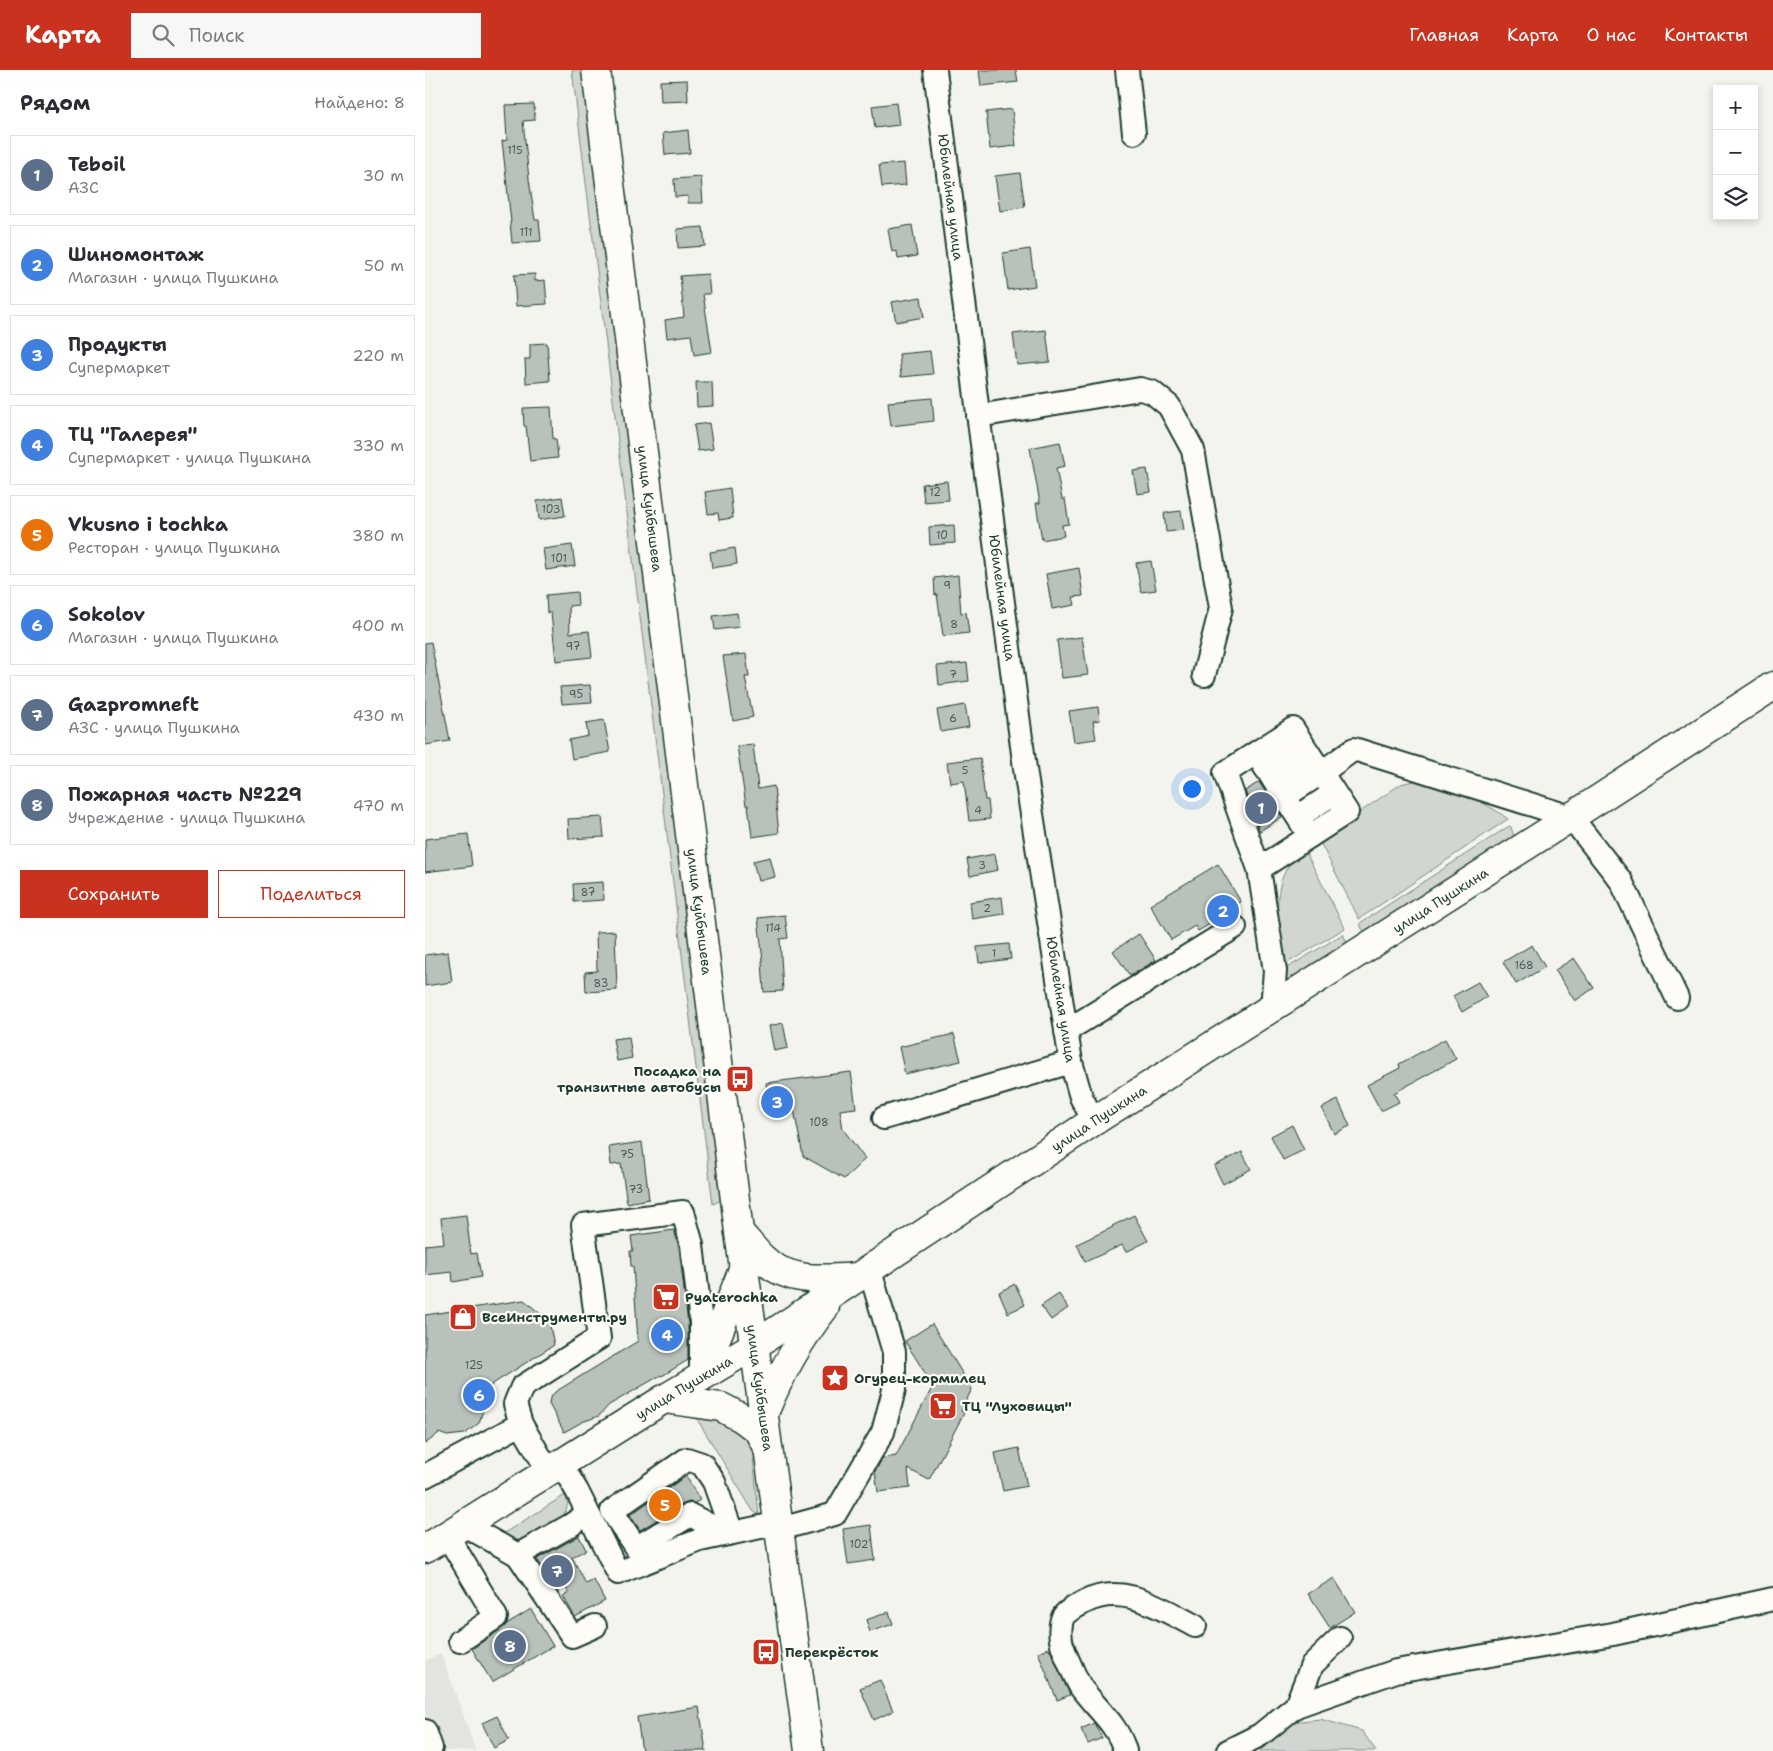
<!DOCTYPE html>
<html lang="ru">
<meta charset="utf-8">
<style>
body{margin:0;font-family:"Shantell Sans",sans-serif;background:#f7f7f7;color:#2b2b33}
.controls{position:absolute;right:15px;top:15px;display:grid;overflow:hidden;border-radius:0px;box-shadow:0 2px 8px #0003}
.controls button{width:45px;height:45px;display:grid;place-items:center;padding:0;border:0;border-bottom:1px solid #e1e1e2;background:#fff;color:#2b2b33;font:25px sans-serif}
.you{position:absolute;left:766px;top:718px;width:18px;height:18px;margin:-12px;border:4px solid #fff;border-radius:50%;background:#1a73e8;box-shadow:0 0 0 8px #1a73e833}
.badge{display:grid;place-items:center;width:32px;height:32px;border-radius:50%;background:#c8321e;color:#fff;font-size:16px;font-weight:700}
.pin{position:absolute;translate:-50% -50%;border:2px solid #fff;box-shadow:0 1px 5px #0006}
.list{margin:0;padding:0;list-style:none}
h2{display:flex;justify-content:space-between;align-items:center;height:65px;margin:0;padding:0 20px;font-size:21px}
h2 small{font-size:16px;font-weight:400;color:#7c7c81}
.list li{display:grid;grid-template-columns:32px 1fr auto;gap:15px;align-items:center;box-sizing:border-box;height:80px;margin:0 10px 10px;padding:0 10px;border:1px solid #e1e1e2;border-radius:0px}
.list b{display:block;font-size:19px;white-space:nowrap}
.list p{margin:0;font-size:16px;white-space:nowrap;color:#7c7c81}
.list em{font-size:16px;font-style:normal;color:#7c7c81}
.actions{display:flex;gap:10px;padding:15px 20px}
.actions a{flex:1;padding:11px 0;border:1px solid #c8321e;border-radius:0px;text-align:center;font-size:18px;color:#c8321e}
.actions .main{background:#c8321e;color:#fff}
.icon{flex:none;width:28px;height:28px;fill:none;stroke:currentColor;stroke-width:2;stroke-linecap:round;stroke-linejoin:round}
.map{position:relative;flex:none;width:1348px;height:1681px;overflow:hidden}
header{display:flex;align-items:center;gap:30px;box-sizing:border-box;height:70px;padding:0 25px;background:#c8321e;color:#fff}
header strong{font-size:24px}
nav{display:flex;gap:28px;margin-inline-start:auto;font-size:18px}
.search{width:350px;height:45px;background:#f7f7f7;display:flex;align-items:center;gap:12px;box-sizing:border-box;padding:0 18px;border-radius:0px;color:#7c7c81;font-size:19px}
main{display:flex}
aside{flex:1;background:#fff}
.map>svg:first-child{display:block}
.built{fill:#e2e5df}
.green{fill:#d1d6d1;stroke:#788a82}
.building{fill:#b9c1bb;stroke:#1f3d34}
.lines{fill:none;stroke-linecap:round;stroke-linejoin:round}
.minor-casing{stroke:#1f3d34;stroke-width:26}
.major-casing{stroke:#1f3d34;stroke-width:31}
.highway-casing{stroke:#1f3d34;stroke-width:31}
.minor{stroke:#fdfcf7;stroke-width:22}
.major{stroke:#fdfcf7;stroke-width:28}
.highway{stroke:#fdfcf7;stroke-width:28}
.labels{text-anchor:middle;stroke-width:4.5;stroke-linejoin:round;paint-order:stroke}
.number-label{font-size:11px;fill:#465e56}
.street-label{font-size:14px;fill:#1f3d34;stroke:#fdfcf7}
.poi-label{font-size:14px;font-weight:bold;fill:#1f3d34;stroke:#fdfcf7;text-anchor:start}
</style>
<header>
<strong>Карта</strong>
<div class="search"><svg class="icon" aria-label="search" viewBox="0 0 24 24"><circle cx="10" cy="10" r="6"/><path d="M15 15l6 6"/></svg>Поиск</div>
<nav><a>Главная</a><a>Карта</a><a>О нас</a><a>Контакты</a></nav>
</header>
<main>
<aside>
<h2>Рядом<small>Найдено: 8</small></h2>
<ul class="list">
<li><span class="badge" style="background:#5c6f8a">1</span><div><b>Teboil</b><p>АЗС</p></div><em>30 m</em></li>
<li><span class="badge" style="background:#3f7fe0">2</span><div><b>Шиномонтаж</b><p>Магазин · улица Пушкина</p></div><em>50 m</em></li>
<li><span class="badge" style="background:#3f7fe0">3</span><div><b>Продукты</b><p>Супермаркет</p></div><em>220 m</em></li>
<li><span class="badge" style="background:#3f7fe0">4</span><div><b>ТЦ &quot;Галерея&quot;</b><p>Супермаркет · улица Пушкина</p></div><em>330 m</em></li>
<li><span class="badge" style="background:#e8710a">5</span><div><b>Vkusno i tochka</b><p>Ресторан · улица Пушкина</p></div><em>380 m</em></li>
<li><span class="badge" style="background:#3f7fe0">6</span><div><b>Sokolov</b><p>Магазин · улица Пушкина</p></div><em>400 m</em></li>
<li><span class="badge" style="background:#5c6f8a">7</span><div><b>Gazpromneft</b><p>АЗС · улица Пушкина</p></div><em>430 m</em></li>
<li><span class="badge" style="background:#5c6f8a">8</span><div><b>Пожарная часть №229</b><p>Учреждение · улица Пушкина</p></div><em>470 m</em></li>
</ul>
<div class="actions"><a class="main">Сохранить</a><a>Поделиться</a></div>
</aside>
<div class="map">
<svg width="1348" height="1681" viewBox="0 0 1348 1681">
<rect width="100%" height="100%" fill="#f4f4ef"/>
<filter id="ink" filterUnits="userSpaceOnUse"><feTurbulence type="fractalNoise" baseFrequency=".02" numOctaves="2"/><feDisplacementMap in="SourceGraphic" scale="10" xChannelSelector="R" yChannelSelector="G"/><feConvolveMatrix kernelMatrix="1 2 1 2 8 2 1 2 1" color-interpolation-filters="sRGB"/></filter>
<g filter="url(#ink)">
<!-- built -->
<path class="built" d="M16 1583 51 1681H0V1591Z"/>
<!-- green -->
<path class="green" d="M147 0H161L299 1129 288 1134Z
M996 709C1027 719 1057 729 1083 749L934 849 894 770 976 714Z
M1084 756 1086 757 1089 767 941 862 937 859 935 853Z
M880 781 920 858 859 895C855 862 844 823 865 793 869 789 875 785 880 781Z
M918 864 922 873 860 913 857 901Z
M292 1344 326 1369 334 1445 328 1441 272 1349Z
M140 1425 143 1434 137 1451 93 1474 76 1465Z
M895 1649 937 1661 951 1681H835L843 1665 865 1652Z"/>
<!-- building -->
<path class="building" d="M554 0H591L593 12 556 16Z
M262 10 263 31 236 32 235 11Z
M471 33 474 55 450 58 447 36Z
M109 34 110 50 98 51 104 109 110 150H114L116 171 87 173 85 152H86L77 71 82 70 80 35Z
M587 39 591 76 565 79 561 42Z
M263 60 265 83 240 85 238 63Z
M479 93 481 115 457 117 454 95Z
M595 103 600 137 575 141 570 106Z
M276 107 278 133H263V126L250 127 249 109Z
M487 155 492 186 473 189 472 181 467 182 463 159Z
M278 157 280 176 253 178 252 159Z
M605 179 610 216 583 220 578 183Z
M110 204V211L120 210 122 234 91 236 89 205Z
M283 204 285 224H278L287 282 269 285 266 265 242 268 240 250 259 247 255 206Z
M496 227 499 247 471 252 467 232Z
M621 260 625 292 592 295 588 264Z
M122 273 125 311 101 313 100 289H105V274Z
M505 281 508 304 476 307 474 284Z
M271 312H287L288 336 272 337Z
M507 328 509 351 466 356 463 332Z
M126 337 128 369H131L133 388 105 391 101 356H99L98 338Z
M284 353 288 379 273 381 269 355Z
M635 372 640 396 631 398 637 429H640L644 454 637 455 639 466 617 470 611 433H615L605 378Z
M722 399 726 422 712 424 708 401Z
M522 411 524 430 499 432 497 414Z
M305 418 308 448 294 450 293 443 283 444 280 422Z
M137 427 140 446 114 450 112 431Z
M756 441 759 460 741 462 739 443Z
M529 455 530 473 505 475 504 457Z
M147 475 150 496 121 500 118 479Z
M310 478 312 494 287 498 285 482Z
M726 491 731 520 716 522 711 493Z
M654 498 658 526 648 527 650 535 627 539 621 504Z
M533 505 536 543 541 542 544 563 518 566 512 524 510 525 509 508Z
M152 522 153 535 144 536 145 563 164 561 167 587 131 591 126 543H122L121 525Z
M312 543 314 557 290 560 288 546Z
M657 567 663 605 637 608 632 570Z
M6 572 25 671 0 675V573Z
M321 584 324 607H320L328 647 308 651 298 586Z
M542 593 544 611 514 615 512 596Z
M165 615 167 632 137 634 135 617Z
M540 635 544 657 516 662 512 640Z
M673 637 675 650 668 651 671 669 649 672 644 641Z
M179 650 185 682 147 689 144 670 163 666 161 653Z
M328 674 333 719 349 716 354 763 327 767 323 735H321L312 676Z
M555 688 560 730H563L565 749 544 751 539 711 525 713 522 692Z
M834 712 857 747 835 761 820 721Z
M177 747 179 767 144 769 143 749Z
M43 764 47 796 0 802V769Z
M570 784 573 800 545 806 542 789Z
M345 787 350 807 333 811 328 791Z
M793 794 816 832 801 841 802 844 773 861 770 856 746 870 725 835Z
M178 812 179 830 149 832 148 814Z
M577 827 579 844 547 849 545 832Z
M360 845 363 868 355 869 358 921 339 922 337 891H338L333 848Z
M190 861 192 920 161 922 160 902 172 901 171 862Z
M714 864 731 890 705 906 688 881Z
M584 874 586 889 554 893 552 877Z
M1107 875 1120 897 1091 914 1078 892Z
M23 882 27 912 0 916V885Z
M1149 888 1169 918 1150 931 1130 900Z
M1053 912 1062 927 1037 942 1028 926Z
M358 953 363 978 349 981 344 956Z
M529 964 536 991 480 1004 474 977Z
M204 967 207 988 192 991 188 969Z
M1020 969 1031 989 969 1023 974 1032 956 1041 942 1015 975 998 974 994Z
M426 1002 431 1038 415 1040 418 1059 440 1089 419 1109 378 1086 369 1040 346 1045 341 1013Z
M913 1030 925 1056 909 1064 897 1038Z
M867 1055 879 1080 858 1090 846 1066Z
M217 1072 224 1129 202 1133 196 1094 186 1095 184 1077Z
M817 1082 826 1099 798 1114 789 1096Z
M41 1145 46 1184 52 1183 56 1207 28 1212 27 1202 0 1205V1175L19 1173 16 1148Z
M709 1145 723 1171 701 1182 697 1175 660 1192 652 1174 688 1157 687 1156Z
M249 1160 254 1177 263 1254V1290L237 1306 236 1305 184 1335 174 1346 157 1352 139 1362 124 1334 125 1328 130 1322 213 1271 208 1196H206L205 1181H208L206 1166Z
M590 1214 600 1235 583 1243 574 1222Z
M634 1224 643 1238 626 1250 616 1236Z
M99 1230 124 1251 129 1275 66 1315 54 1353 40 1364 22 1366 14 1363 0 1374V1245Z
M507 1254 547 1319 536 1341 539 1343 504 1410 483 1399 485 1418 453 1422 450 1401 458 1388 471 1386 508 1316 480 1271Z
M594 1378 602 1416 578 1421 570 1383Z
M261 1406 275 1430 270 1433 264 1432 258 1434 215 1460 205 1445Z
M446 1455 450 1490 423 1494 418 1459Z
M154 1466 161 1480 147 1487 161 1514 169 1510 180 1531 150 1547 138 1526 144 1523 130 1497 120 1502 112 1489Z
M909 1508 930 1542 905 1558 883 1524Z
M106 1539 128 1576 67 1612 47 1579 78 1558 83 1553Z
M464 1542 468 1554 445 1562 441 1550Z
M624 1578 645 1625 632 1630 613 1582Z
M455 1610 468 1641 449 1650 435 1618Z
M274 1637 281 1681H217L212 1647Z
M72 1646 84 1670 69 1678 57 1653Z
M669 1653 677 1668 663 1674 656 1659Z"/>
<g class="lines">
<defs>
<g id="minor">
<path id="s1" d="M510 0 555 359 601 706 646 992 656 1027 669 1051"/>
<path d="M702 0 709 63"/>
<path d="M553 346 715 319 727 322 744 336 768 380 796 538 779 605"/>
<path d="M831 683 885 766"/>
<path d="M840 697 877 673"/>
<path d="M849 711 886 687"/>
<path d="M859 727 896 703 929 679 1146 747 1196 811 1252 928"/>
<path d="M873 747 909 723"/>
<path d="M834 799 922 742 868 659 800 703 834 799 850 901 847 938"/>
<path d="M641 961 810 857"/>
<path d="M459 1048 646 992"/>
<path d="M96 1354 90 1334 97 1317 174 1268 158 1155 258 1142 267 1175 276 1253V1298"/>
<path d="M136 1394 152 1421 193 1503 275 1470 354 1453"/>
<path d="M0 1406 96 1354 124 1402"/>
<path d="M39 1455 93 1485 146 1455 162 1444"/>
<path d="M355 1459 410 1444 458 1362 469 1320V1282L445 1201"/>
<path d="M302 1464 265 1445 211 1478 187 1441 262 1389 277 1394 289 1412 307 1463"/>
<path d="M22 1465 71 1547 35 1571"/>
<path d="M93 1485 147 1566 170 1556"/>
<path d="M871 1636 971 1601 1188 1564 1348 1529"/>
<path d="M0 1661 6 1678"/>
<path d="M700 1681C693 1655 672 1639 657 1619 652 1612 637 1578 636 1570 635 1564 635 1553 638 1547 642 1540 653 1536 660 1532 698 1512 737 1539 770 1556"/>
<path d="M803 1681 835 1665 871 1636 887 1595 915 1568"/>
</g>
<g id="major">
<path d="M314 1162C322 1171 329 1180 337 1188 363 1214 401 1209 434 1207"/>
<path d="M276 1307 319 1197"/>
<path d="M239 1329 296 1337 317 1348 333 1360 343 1379"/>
<path d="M339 1343C355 1304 374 1270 400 1237"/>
<path id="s2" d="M0 1479 239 1329 330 1275 669 1051 1146 747 1348 616"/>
</g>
<g id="highway">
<path id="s3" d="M171 0 314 1162 384 1681"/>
</g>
</defs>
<!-- minor casing -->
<use href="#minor" class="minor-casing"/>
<!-- major casing -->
<use href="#major" class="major-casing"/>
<!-- highway casing -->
<use href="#highway" class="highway-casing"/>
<!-- minor -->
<use href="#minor" class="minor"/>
<!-- major -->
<use href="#major" class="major"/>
<!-- highway -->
<use href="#highway" class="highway"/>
</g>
</g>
<!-- icons -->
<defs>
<symbol id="bus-square" viewBox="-11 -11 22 22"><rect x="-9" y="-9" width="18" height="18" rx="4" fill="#c8321e" stroke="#fdfcf7"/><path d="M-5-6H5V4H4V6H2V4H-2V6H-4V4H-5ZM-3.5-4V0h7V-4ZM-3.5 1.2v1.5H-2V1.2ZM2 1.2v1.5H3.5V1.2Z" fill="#fff"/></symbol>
<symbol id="supermarket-square" viewBox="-11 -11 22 22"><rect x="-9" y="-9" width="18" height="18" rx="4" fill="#c8321e" stroke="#fdfcf7"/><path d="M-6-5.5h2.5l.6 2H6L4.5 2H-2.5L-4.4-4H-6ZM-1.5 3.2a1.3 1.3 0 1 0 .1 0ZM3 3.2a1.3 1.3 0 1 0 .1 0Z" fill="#fff"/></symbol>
<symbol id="shop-square" viewBox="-11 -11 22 22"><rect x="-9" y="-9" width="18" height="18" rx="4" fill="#c8321e" stroke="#fdfcf7"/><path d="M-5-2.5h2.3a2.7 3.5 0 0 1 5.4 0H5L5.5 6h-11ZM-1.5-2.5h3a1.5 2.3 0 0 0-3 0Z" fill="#fff"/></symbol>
<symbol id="sight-square" viewBox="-11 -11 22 22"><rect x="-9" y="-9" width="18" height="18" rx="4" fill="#c8321e" stroke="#fdfcf7"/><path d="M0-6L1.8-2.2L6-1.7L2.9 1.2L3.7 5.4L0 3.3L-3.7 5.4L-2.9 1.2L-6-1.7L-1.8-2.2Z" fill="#fff"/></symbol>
</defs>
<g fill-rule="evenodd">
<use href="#bus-square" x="299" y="993" width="32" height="32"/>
<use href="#supermarket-square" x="225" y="1211" width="32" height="32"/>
<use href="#shop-square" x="22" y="1231" width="32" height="32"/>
<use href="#sight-square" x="394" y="1292" width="32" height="32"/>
<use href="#supermarket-square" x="502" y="1320" width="32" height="32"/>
<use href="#bus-square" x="325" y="1566" width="32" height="32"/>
</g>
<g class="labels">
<!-- number labels -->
<g class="number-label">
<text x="90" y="84">115</text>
<text x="101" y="166">111</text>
<text x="510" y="426">12</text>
<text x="126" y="443">103</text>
<text x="517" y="469">10</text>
<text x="134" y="492">101</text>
<text x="522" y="519">9</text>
<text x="529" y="558">8</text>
<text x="148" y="580">97</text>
<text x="528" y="608">7</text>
<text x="151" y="628">95</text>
<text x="528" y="652">6</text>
<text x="540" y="704">5</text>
<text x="553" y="744">4</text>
<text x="557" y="799">3</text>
<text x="163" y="826">87</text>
<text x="562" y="842">2</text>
<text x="348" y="862">114</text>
<text x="569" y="887">1</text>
<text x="1099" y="899">168</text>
<text x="176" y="917">83</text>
<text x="394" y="1056">108</text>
<text x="202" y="1088">75</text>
<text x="211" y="1123">73</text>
<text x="49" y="1299">125</text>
<text x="434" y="1478">102</text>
</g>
<!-- street labels -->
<g class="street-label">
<text dy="5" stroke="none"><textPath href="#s1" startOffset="128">Юбилейная улица</textPath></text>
<text dy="5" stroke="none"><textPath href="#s3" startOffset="442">улица Куйбышева</textPath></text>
<text dy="5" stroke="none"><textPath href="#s1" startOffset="532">Юбилейная улица</textPath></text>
<text dy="5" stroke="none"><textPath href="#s2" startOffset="1205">улица Пушкина</textPath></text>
<text dy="5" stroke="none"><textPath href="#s3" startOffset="848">улица Куйбышева</textPath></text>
<text dy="5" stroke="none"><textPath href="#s1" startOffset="938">Юбилейная улица</textPath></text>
<text dy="5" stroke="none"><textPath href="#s2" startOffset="800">улица Пушкина</textPath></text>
<text dy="5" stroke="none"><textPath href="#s3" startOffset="1328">улица Куйбышева</textPath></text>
<text dy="5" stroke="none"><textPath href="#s2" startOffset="305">улица Пушкина</textPath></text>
</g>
<!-- poi labels -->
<g class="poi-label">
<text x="296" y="1006" text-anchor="end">Посадка на<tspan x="296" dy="16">транзитные автобусы</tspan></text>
<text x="260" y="1232">Pyaterochka</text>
<text x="57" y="1252">ВсеИнструменты.ру</text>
<text x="429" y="1313">Огурец-кормилец</text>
<text x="537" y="1341">ТЦ "Луховицы"</text>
<text x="360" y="1587">Перекрёсток</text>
</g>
</g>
</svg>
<div class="controls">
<button>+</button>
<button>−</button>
<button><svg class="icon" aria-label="layers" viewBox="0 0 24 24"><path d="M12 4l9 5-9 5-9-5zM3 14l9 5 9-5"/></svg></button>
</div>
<div class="you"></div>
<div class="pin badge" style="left:836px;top:738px;background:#5c6f8a">1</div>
<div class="pin badge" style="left:798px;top:841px;background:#3f7fe0">2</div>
<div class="pin badge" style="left:352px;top:1032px;background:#3f7fe0">3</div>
<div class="pin badge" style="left:242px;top:1265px;background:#3f7fe0">4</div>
<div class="pin badge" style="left:240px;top:1435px;background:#e8710a">5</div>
<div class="pin badge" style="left:54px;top:1325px;background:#3f7fe0">6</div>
<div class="pin badge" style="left:132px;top:1501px;background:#5c6f8a">7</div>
<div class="pin badge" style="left:85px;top:1576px;background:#5c6f8a">8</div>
</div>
</main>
